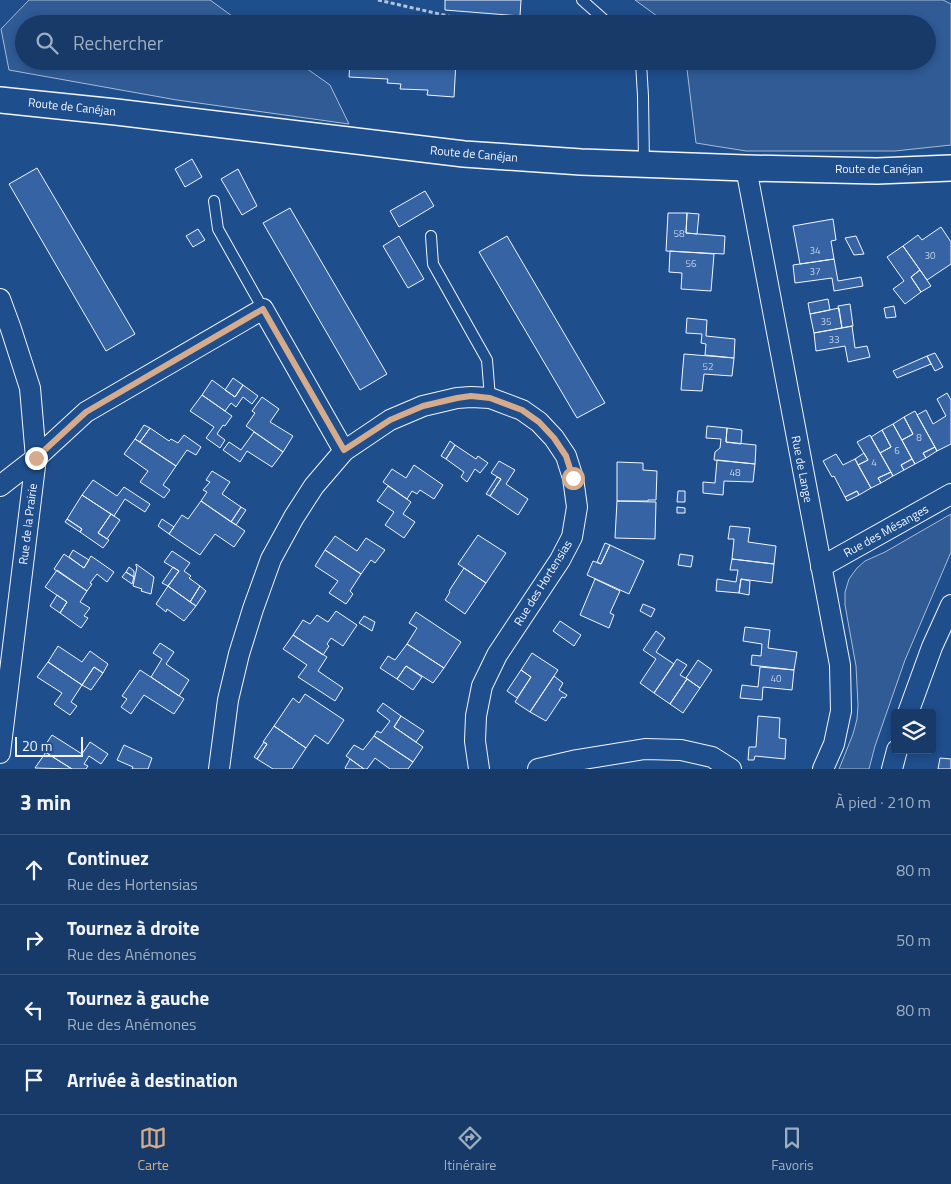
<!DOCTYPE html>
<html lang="fr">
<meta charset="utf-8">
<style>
body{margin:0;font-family:"Titillium Web",sans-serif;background:#244571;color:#f1f3f6}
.controls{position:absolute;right:15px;bottom:15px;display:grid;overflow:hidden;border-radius:5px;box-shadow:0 2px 8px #0003}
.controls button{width:45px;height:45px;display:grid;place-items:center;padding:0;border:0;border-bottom:1px solid #36547d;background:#173a69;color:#f1f3f6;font:25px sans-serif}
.scale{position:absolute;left:15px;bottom:12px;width:68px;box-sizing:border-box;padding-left:5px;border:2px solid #f2f6ff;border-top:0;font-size:14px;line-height:18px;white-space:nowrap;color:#f2f6ff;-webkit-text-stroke:4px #1f4e8c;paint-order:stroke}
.stop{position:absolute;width:15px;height:15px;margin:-11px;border:4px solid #d6ab8b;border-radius:50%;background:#fff}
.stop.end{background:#d6ab8b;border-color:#fff;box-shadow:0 1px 5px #0008}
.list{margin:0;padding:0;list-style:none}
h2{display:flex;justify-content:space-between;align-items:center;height:65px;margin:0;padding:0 20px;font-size:21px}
h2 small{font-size:16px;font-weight:400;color:#9eadc0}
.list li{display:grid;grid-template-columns:32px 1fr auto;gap:15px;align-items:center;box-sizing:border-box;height:70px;padding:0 20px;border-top:1px solid #36547d}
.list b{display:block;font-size:19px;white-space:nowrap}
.list p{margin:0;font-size:16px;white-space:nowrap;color:#9eadc0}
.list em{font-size:16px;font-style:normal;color:#9eadc0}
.icon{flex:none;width:28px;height:28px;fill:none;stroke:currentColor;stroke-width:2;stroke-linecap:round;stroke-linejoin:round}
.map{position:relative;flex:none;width:951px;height:769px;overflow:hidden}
.search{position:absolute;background:#173a69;box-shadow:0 2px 8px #0003;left:15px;right:15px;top:15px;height:55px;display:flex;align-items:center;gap:12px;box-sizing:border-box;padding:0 18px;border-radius:28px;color:#9eadc0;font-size:19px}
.sheet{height:345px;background:#173a69}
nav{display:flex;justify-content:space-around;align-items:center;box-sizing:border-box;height:70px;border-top:1px solid #36547d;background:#173a69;font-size:14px;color:#9eadc0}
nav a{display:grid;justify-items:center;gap:2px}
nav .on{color:#d6ab8b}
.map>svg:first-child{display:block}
.built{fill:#305b95;stroke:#a8bbd7}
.building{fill:#3563a3;stroke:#f2f6ff}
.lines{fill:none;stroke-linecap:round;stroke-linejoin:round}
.service-casing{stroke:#f2f6ff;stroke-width:12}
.minor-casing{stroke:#f2f6ff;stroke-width:22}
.tertiary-casing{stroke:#f2f6ff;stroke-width:28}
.path{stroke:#b3c4dc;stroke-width:3;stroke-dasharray:4 2.5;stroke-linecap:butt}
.service{stroke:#1f4e8c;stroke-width:10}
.minor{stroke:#1f4e8c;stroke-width:20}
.tertiary{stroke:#1f4e8c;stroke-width:25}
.route{stroke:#d6ab8b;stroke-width:6}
.labels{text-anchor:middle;stroke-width:4;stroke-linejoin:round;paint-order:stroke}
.number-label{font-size:10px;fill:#c3d1e8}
.street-label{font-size:12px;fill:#f2f6ff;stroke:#1f4e8c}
</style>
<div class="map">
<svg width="951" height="769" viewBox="0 0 951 769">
<rect width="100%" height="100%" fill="#1f4e8c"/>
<!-- built -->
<path class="built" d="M29 0H210L243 24H24V61H296L330 85 349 124 177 100 9 70 1 29Z
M635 0H943L951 4V145L895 151H746L696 143 686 61H927V24H668Z
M951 514V552L905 660 875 746 869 769H839L853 734 857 719 858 705 856 666 845 605V592L849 579 857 568 865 561 885 552Z"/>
<!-- building -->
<path class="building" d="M445 0H521L520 16 445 10Z
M352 21 380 22V24H352Z
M339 61H456L454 97 427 95 428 90 400 89 401 84 387 83 388 79 349 77 350 62Z
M192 159 202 177 185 187 175 169Z
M37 168 135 334 106 351 9 184Z
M238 169 257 206 242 215 221 179Z
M425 191 434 206 399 227 390 211Z
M290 208 387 374 360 390 263 223Z
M668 213H687L686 233 725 236 724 254 666 251Z
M687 213 699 214 697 234 686 233Z
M833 219 836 240 831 241 834 259 800 264 793 226Z
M941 227 951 242V264L927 280 903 246 918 235 922 240Z
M198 229 205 240 193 247 186 236Z
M399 236 424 279 408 288 383 246Z
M507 236 605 403 577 418 479 252Z
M856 236 864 254 854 255 845 238Z
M903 246 920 270 911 277 921 292 905 304 893 289 904 281 887 257Z
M670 251 714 254 711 291 681 289 682 273 669 272Z
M834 259 838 281 861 277 863 286 834 291 832 278 795 283 793 265Z
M920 270 931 286 921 292 911 277Z
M828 299 830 310 810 314 808 303Z
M850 304 853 326 842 328 838 306Z
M894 306 896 317 886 318 884 308Z
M839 308 842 328 814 333 810 314Z
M687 318 707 320 706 336 735 339 734 358 705 355 706 344 701 343 702 334 686 333Z
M852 326 855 348 867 346 870 357 848 362 845 346 816 351 814 333Z
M935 353 943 367 935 371 927 356Z
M684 354 734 358 732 376 704 374 702 391 681 390Z
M927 356 931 364 897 378 893 371Z
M233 378 243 385 235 397 225 390Z
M212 380 235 397 243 385 258 396 252 404 243 397 236 407 231 403 225 411 202 395Z
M947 393 951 400V444L937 451 917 415 926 410 933 424 946 416 937 399Z
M202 395 232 416 225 426 223 425 217 434 225 440 220 448 206 438 214 427 190 411Z
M262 397 279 409 270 422 293 436 283 452 246 426 255 413 252 411Z
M915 411 935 447 923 453 926 458 915 464 902 440 913 434 904 417Z
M904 417 913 434 902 440 893 424Z
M893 424 912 459 901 465 904 470 893 476 880 453 891 447 882 430Z
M144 425 150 428 140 442 135 439Z
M707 426 727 428 726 442 756 445 755 464 714 460 715 452 720 448 721 439 706 438Z
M150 428 169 441 171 439 178 443 184 435 201 447 196 455 187 450 176 466 140 442Z
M727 428 742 430 741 444 726 442Z
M882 430 891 447 880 453 871 437Z
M254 432 283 452 272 467 247 451 240 462 223 450 229 442 241 450Z
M870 435 891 472 878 478 881 483 871 488 858 465 868 460 857 442Z
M135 439 176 466 163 485 170 490 164 498 140 482 148 471 124 454Z
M450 441 455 445 446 459 441 456Z
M455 445 476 459 478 456 488 463 480 473 475 469 467 482 461 477 464 472 446 459Z
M935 447 937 451 926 458 923 453Z
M864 453 868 460 858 465 855 459Z
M836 454 843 465 855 459 871 488 859 495 857 491 845 497 834 476 832 477 823 461Z
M912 459 915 464 904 470 901 465Z
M717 460 755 464 753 482 724 481 723 495 703 493V482L715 483Z
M499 461 515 470 506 484 528 499 518 515 490 496 501 479 491 473Z
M617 462 643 463V470L657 471 656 500H648V501H617Z
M414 465 443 485 434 499 420 490 417 494 412 491 407 499 383 482 392 469 406 478Z
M212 471 230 482 222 494 241 507 231 522 201 501 207 492 203 490 210 482 206 480Z
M891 472 893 476 881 483 878 478Z
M497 477 501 479 490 496 486 494Z
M93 480 117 496 124 487 150 504 145 512 125 499 114 516 82 495Z
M388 486 411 502 403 514 415 522 404 538 385 525 394 512 377 501Z
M678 491H685V502H677Z
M857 491 859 495 847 501 845 497Z
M82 495 111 514 98 533 109 540 103 548 80 532 82 529 67 519Z
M201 501 245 531 234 547 215 534 200 555 169 534 182 515 188 519Z
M617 501 656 502 655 539 615 538Z
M241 507 246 510 236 525 231 522Z
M677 507 685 508V513H677Z
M111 514 120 520 107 539 98 533Z
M67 519 82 529 80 532 65 522Z
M162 519 174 527 169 534 158 526Z
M730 526 750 528 748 542 776 546 774 564 732 559 734 539H728Z
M478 535 506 553 486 583 458 564Z
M335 536 357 551 366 538 385 550 375 563 371 560 361 574 325 550Z
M605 543 610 545 601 564 597 562Z
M610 545 644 561 629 594 587 575 593 561 601 564Z
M73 550 89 560 84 568 69 557Z
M325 550 361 574 350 591 353 594 346 604 329 593 338 581 315 566Z
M172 551 190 563 184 571 191 576 189 578 200 586 190 602 168 586 179 571 164 562Z
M64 554 84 568 91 556 114 572 107 582 97 574 90 583 92 584 87 591 54 569Z
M680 554 693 556 691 567 678 565Z
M732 559 774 564 772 583 741 579 739 593 716 591 717 579 736 582 738 570H730Z
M136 564 154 577 151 594 141 591 142 589 133 586 137 567 136 566Z
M129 567 134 571V577L126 572Z
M173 567 179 571 168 586 162 583Z
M464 568 486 583 465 614 445 600 450 592 449 591Z
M57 570 87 591 80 602 90 608 84 616 88 618 81 628 60 613 67 602 45 587Z
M126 572 134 577 132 584 122 577Z
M595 579 620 591 610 613 614 615 609 628 580 615Z
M741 579 750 581 749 595 739 593Z
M168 586 196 606 184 621 167 609 166 612 156 604Z
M200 586 206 591 196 606 190 602Z
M57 595 67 602 60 613 50 606Z
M643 604 655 609 651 617 640 611Z
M336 611 357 625 343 646 331 638 327 644 329 646 323 655 293 635 303 620 310 624 317 615 328 622Z
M416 612 461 642 444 668 407 644 417 628 409 623Z
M364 616 375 622 372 631 359 623Z
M560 621 581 635 574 646 553 631Z
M745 627 770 630 768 648 797 652 794 670 751 665 752 655 761 656 762 644 743 641Z
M656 631 665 638 656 652 674 664 654 693 640 683 656 659 643 650Z
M293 635 327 657 318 671 343 688 335 701 298 677 307 665 283 649Z
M160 643 174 652 166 664 189 680 179 696 151 677 162 659 153 653Z
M407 644 444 668 433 683 406 666 397 679 380 668 388 656 395 660Z
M58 646 82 662 90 651 108 664 103 673 94 667 82 685 48 662Z
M532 653 558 670 530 712 515 702 531 677 521 670Z
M677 659 687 665 680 675 687 679 670 704 654 693Z
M698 660 712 670 700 688 686 678Z
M48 662 82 685 71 702 77 706 70 715 54 704 62 693 37 677Z
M406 666 422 677 413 690 397 679Z
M94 667 103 673 91 690 82 685Z
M760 667 794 670 792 690 763 687 762 700 740 698 742 685 758 687Z
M140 670 184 699 174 714 144 695 131 714 121 707 127 699 122 696Z
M521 670 531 677 517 698 507 691Z
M554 676 563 683 559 690 567 695 565 698 562 697 546 721 530 712Z
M687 679 700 688 683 713 670 704Z
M305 694 344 720 328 744 315 735 306 748 274 726 293 698 299 703Z
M383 703 401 716 394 727 423 747 413 762 374 736 377 731 381 733 390 721 377 711Z
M401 716 424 731 416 742 394 727Z
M758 716 780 718 779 738 786 739 785 759 755 756 754 760H748L749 747H756Z
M274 726 306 748 292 769H273L257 759 267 744 263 742Z
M52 735 82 754 90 742 108 754 101 764 89 756 84 764 88 766 86 769H72L42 750Z
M374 736 413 762 408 769H390L375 758 367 769H364L346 756 354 745 363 750Z
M264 742 267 744 257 759 254 757Z
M124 745 152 758 148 769H132L133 767 117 760Z
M46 752 48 754 72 769 35 768Z
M940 758 951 759V769H938Z
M350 759 364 769H346L345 768Z"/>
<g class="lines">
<defs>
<path id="service" d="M582 0 609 24
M636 61 641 63 643 96 644 164
M214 201 218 229 263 309
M431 236 433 264 487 360 490 398"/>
<path id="minor" d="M746 168 840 665 841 711 834 744 823 769
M0 299 11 329 30 388 36 458 0 753
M0 486 36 458 86 412 263 309 344 451
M821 567 951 494
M908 713 932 647 951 605
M219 769 228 700 239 654 253 609 271 559 294 517 314 486 344 451 390 420 423 406 457 398 471 397 490 398 522 410 539 422 554 438 566 456 573 478 577 507 572 537 560 560 497 655 482 686 476 716 475 741 479 769
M538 769 577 760 645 749 681 750 712 757 731 769
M892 769 897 750"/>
<path id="tertiary" d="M0 100 116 112 464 154 581 162 746 168 877 171 951 168"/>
</defs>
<!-- service casing -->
<use href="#service" class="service-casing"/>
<!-- minor casing -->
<use href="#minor" class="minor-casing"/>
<!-- tertiary casing -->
<use href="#tertiary" class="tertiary-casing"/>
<!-- path -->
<path class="path" d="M378 0 457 18 471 24"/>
<!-- service -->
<use href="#service" class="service"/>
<!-- minor -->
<use href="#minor" class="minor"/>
<!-- tertiary -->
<use href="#tertiary" class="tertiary"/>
</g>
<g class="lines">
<!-- route -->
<path class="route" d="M36 458 86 412 263 309 344 450 390 420 423 406 457 398 471 396 490 398 522 410 539 422 554 438 566 456 573 478"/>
</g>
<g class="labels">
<!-- number labels -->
<g class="number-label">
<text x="679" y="237">58</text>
<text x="815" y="254">34</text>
<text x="930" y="259">30</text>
<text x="691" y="267">56</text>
<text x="815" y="275">37</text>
<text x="826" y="325">35</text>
<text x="834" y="343">33</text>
<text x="708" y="370">52</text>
<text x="919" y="441">8</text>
<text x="897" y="454">6</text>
<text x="874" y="466">4</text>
<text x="735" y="476">48</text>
<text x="776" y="682">40</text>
</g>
<!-- street labels -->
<g class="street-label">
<text transform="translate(72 107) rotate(6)" y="4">Route de Canéjan</text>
<text transform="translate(474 154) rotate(5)" y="4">Route de Canéjan</text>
<text x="879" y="173">Route de Canéjan</text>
<text transform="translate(802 469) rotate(79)" y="4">Rue de Lange</text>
<text transform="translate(28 524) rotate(-83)" y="4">Rue de la Prairie</text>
<text transform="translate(886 531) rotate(-29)" y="4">Rue des Mésanges</text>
<text transform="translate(543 583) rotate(-58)" y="4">Rue des Hortensias</text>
</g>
</g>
</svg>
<div class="controls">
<button><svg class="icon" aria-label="layers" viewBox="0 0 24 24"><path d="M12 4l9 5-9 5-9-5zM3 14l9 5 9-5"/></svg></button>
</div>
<div class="scale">20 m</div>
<div class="stop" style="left:573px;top:478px"></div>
<div class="stop end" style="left:36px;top:458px"></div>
<div class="search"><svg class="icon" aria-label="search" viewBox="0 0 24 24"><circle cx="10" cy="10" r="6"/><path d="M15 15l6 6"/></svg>Rechercher</div>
</div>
<section class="sheet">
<h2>3 min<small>À pied · 210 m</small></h2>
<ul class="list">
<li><svg class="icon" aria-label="ahead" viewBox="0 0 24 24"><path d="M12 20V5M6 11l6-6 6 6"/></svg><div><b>Continuez</b><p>Rue des Hortensias</p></div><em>80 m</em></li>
<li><svg class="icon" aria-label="right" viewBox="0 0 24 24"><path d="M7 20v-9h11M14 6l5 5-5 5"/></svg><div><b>Tournez à droite</b><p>Rue des Anémones</p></div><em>50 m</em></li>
<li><svg class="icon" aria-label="left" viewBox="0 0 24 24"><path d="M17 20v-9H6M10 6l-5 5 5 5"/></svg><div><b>Tournez à gauche</b><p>Rue des Anémones</p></div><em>80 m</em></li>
<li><svg class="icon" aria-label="arrive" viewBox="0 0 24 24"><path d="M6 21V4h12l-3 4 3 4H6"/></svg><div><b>Arrivée à destination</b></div></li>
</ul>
</section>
<nav>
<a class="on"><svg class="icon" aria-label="map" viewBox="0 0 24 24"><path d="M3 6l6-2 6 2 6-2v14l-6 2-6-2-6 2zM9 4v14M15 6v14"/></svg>Carte</a>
<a><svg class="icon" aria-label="directions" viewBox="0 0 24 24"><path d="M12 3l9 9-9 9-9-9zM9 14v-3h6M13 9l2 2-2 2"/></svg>Itinéraire</a>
<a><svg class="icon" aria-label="saved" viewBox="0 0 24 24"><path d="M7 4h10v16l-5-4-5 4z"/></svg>Favoris</a>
</nav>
